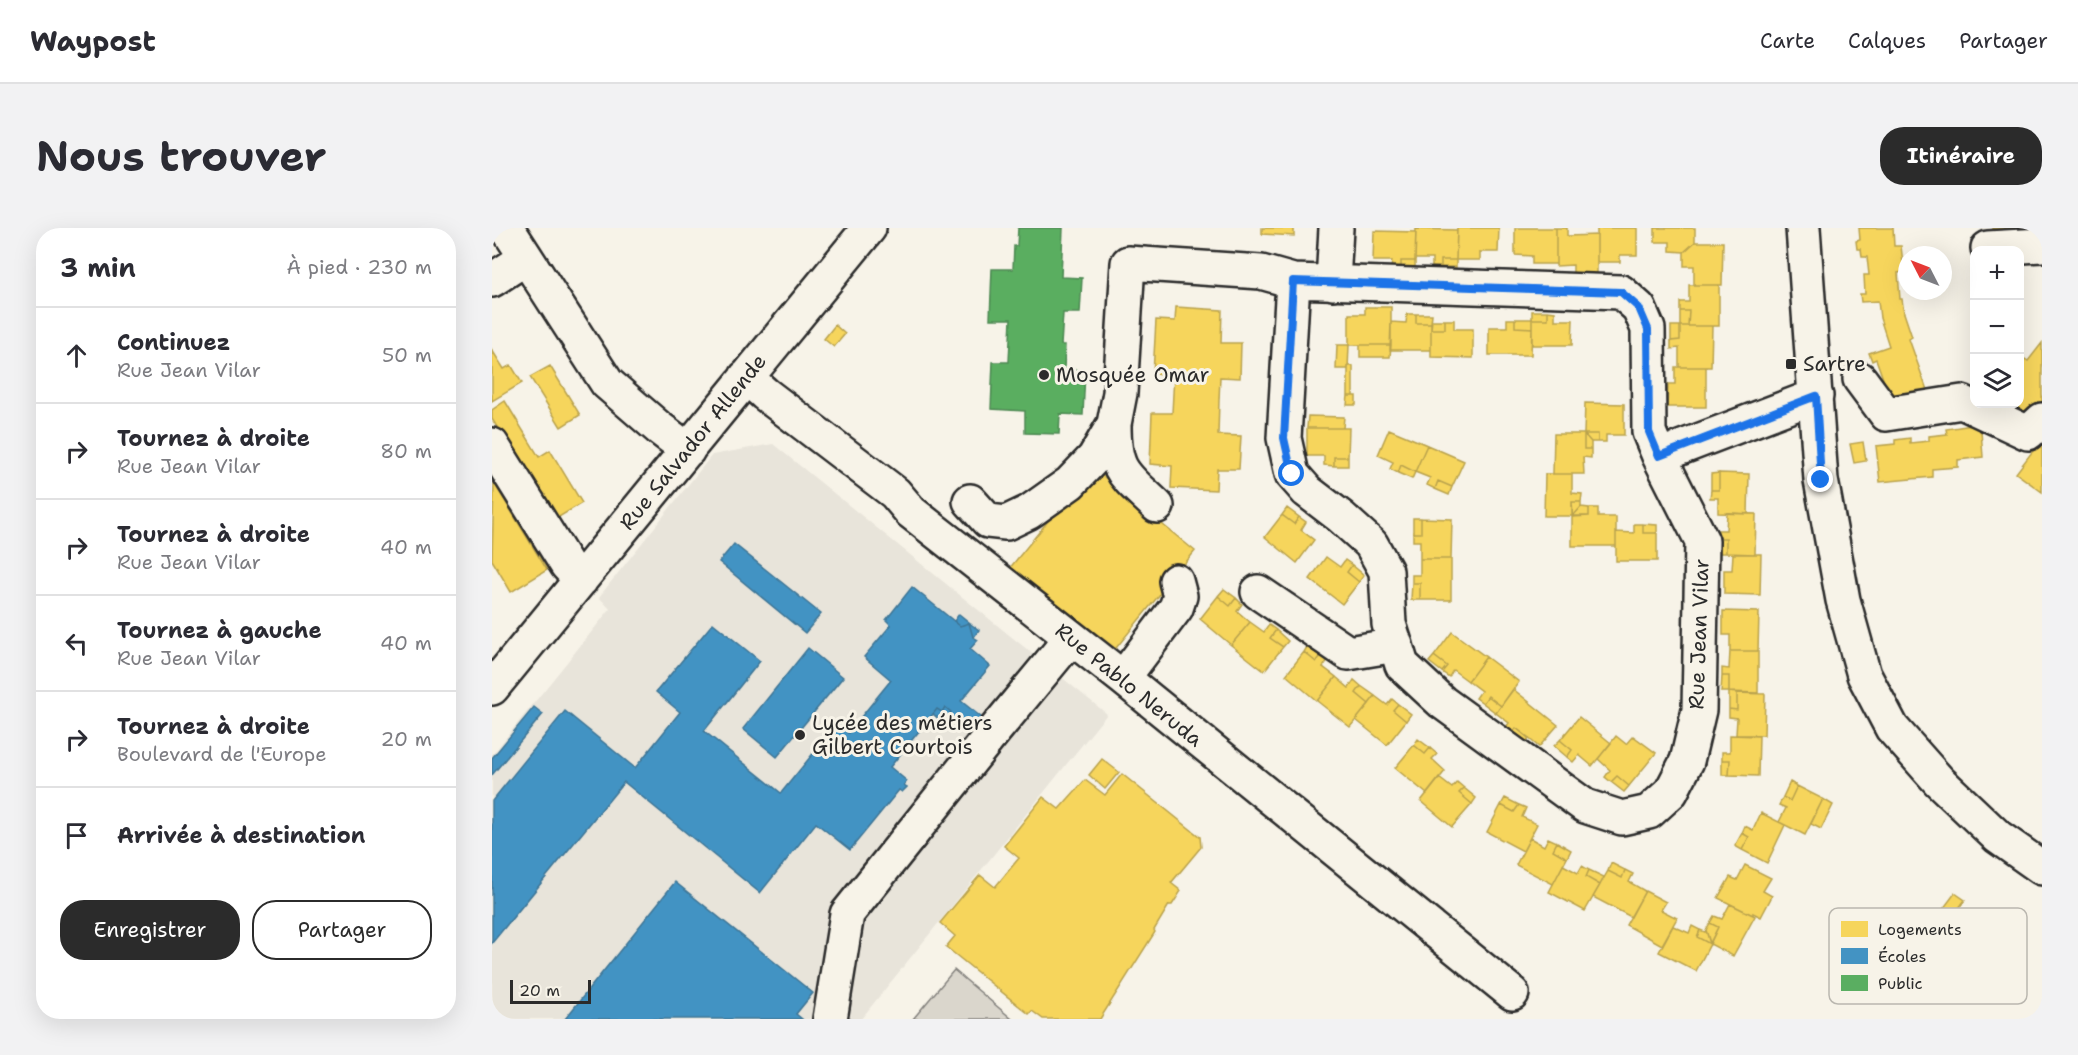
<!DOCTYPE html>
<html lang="fr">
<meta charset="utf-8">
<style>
body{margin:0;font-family:"Shantell Sans",sans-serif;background:#f2f2f3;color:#2b2b33}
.controls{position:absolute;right:18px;top:18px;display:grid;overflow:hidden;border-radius:12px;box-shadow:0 6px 24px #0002}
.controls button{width:54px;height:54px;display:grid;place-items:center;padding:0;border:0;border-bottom:2px solid #e1e1e2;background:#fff;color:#2b2b33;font:30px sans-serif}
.compass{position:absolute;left:1406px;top:18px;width:54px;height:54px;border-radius:50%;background:#fff;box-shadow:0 6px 24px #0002;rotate:312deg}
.scale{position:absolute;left:18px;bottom:15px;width:81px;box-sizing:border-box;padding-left:6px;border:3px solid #2b2b2b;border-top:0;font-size:16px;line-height:21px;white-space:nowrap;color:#2b2b2b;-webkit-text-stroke:4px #f7f3e8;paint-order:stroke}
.stop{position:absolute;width:18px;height:18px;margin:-14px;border:4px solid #1a73e8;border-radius:50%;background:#fff}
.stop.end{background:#1a73e8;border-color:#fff;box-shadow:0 2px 6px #0008}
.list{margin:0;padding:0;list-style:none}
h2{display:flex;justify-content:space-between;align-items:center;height:78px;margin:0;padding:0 24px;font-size:26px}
h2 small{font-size:20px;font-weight:400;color:#7c7c81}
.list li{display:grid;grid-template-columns:39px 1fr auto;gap:18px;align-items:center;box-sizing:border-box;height:96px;padding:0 24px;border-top:2px solid #e1e1e2}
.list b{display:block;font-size:22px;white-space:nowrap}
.list p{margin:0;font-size:20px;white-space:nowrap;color:#7c7c81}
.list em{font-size:20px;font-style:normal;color:#7c7c81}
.actions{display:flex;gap:12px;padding:18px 24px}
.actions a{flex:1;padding:14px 0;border:2px solid #2b2b2b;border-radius:24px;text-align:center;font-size:21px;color:#2b2b2b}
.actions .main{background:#2b2b2b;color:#fff}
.icon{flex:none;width:33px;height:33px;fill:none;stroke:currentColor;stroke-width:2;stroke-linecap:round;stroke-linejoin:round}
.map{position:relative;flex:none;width:1550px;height:791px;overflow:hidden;border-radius:24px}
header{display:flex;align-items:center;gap:36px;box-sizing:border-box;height:84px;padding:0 30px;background:#fff;border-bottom:2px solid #e1e1e2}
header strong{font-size:28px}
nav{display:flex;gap:33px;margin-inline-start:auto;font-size:21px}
.intro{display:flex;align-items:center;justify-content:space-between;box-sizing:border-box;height:144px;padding:0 36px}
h1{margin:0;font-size:42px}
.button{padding:15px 27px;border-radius:24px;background:#2b2b2b;color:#fff;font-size:21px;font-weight:700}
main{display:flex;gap:36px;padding:0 36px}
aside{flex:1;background:#fff;border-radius:24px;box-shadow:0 6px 24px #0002}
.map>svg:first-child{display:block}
.built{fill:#e8e4da}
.green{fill:#dad6cc;stroke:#82807c;stroke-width:1.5}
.homes{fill:#f6d55c;stroke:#b9a24d;stroke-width:1.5}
.schools{fill:#4393c3;stroke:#3c7495;stroke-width:1.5}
.public{fill:#5aae61;stroke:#4c8751;stroke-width:1.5}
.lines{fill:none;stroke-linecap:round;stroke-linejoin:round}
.minor-casing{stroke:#2b2b2b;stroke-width:38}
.minor{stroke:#f7f3e8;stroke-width:33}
.route{stroke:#1a73e8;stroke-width:8}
.poi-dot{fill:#2b2b2b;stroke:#f7f3e8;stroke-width:2}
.labels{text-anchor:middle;stroke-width:6;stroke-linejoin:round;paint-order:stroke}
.poi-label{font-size:21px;fill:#2b2b2b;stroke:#f7f3e8;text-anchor:start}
.street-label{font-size:21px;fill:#2b2b2b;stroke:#f7f3e8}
.key{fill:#f7f3e8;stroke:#bab7af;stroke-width:1.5}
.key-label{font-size:16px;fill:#2b2b2b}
</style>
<header>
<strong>Waypost</strong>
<nav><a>Carte</a><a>Calques</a><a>Partager</a></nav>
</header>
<div class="intro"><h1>Nous trouver</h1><a class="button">Itinéraire</a></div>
<main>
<aside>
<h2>3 min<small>À pied · 230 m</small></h2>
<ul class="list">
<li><svg class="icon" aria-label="ahead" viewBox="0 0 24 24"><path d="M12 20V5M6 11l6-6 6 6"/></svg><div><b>Continuez</b><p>Rue Jean Vilar</p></div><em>50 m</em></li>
<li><svg class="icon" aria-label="right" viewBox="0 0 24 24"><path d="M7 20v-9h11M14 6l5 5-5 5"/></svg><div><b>Tournez à droite</b><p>Rue Jean Vilar</p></div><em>80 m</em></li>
<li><svg class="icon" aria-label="right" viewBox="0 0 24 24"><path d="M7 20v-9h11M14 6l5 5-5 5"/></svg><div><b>Tournez à droite</b><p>Rue Jean Vilar</p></div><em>40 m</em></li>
<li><svg class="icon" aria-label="left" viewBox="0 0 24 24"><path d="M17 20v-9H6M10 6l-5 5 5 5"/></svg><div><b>Tournez à gauche</b><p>Rue Jean Vilar</p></div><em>40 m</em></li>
<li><svg class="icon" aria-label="right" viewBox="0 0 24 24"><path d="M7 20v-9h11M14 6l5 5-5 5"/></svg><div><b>Tournez à droite</b><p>Boulevard de l'Europe</p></div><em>20 m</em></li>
<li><svg class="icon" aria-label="arrive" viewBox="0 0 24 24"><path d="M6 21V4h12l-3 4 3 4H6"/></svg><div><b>Arrivée à destination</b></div></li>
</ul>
<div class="actions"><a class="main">Enregistrer</a><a>Partager</a></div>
</aside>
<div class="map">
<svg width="1550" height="791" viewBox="0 0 1550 791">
<rect width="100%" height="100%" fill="#f7f3e8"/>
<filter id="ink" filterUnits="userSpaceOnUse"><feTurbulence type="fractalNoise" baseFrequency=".0167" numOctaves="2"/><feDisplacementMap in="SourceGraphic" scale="12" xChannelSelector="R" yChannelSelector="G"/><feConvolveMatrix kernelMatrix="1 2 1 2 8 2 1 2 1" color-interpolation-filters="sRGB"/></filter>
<g filter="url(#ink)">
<!-- built -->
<path class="built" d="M281 216 615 486 369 791H0V527L118 381 107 369 220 227Z"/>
<!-- green -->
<path class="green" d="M462 742 520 791H421Z"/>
<!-- homes -->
<path class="homes" d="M770 0H802V8L770 6Z
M965 0H1007L1006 24H988V32H964Z
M1023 0H1064V36H1040V28L1023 27Z
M1064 0H1075V8L1105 7V46L1081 45V37L1064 38Z
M1105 0H1145V27H1128V34H1105Z
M1163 0H1203V14L1192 24 1178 23V14H1163Z
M1367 0H1401L1402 18H1409L1412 44 1406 45 1408 71H1410L1412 85 1420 109 1417 111 1435 162 1399 173 1384 131 1380 133 1377 125 1397 118 1388 90 1386 73 1369 74 1368 66H1373L1372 47H1377L1375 29H1370L1369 21H1365L1364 13 1368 12Z
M1501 0H1550V6L1502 11Z
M924 1 965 2 964 32H949V39H940V31H923Z
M882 3 924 4 923 33H909V40H899L900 33H881Z
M1203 14H1231L1230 57H1202V38H1192V24Z
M949 32H964V39H949Z
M909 33H923V40H909Z
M1197 57H1227V98H1196L1197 83H1188V74H1197Z
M684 79 730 82 729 115H749L748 150 728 149 727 172 726 207 749 208 747 241H725L724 262 679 260 680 238 658 236 660 185H680L682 147 661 146 664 92 683 93Z
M873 79H899V117H857V86H873Z
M1040 83H1056V91H1040Z
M1056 83 1063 84V92H1081L1080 117H1040V91H1056Z
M1188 83H1197L1196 98H1188Z
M915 86H924V95H939V122H898L899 94 914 95Z
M924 86H940L939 95H924Z
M1015 91H1023V99L1040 100 1039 127H997V99H1015Z
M1023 91H1040V100L1023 99Z
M940 92H953V101H939Z
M953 92H962V101H981V130L939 129V101H953Z
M343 97 353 106 342 119 332 111Z
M1179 98H1188V112L1179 113Z
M1188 98H1220L1219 139H1187V120L1179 121V113L1188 112Z
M1550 115V173L1543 182 1539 180 1528 193 1505 176H1528V138L1533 131 1536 133Z
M845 117H857L856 141H844Z
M868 117H899L898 129H868Z
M0 122 12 141 19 137 30 155 0 173Z
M58 138 88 187 69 199 38 149Z
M856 138H861V168H856Z
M1183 139H1214V179H1175L1176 156H1183Z
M856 168H864V177H855Z
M13 173 47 229 58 222 90 275 57 295 30 240 0 191V182Z
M1093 175 1132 176V207H1114V214H1106V206H1092Z
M816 188 852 189 851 200H815Z
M1488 190 1491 229 1466 232V239L1440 241V249L1388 254 1384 218 1403 216V212L1418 210V215L1437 213V208L1455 206 1454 201 1480 197 1479 191Z
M815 200H857L856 229H842V238L832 237V228H815Z
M897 201 935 217 923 244 909 237 906 245 898 241 901 234 886 227Z
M1062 206H1092V221H1099V230L1091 229 1092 246H1061Z
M1092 206 1099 214V221H1092Z
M1092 206H1106V214H1099Z
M1550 211V264L1524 245Z
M1371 214 1374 233 1362 235 1358 216Z
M935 217 972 233 960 259 946 253 943 261 935 257 938 250 923 244Z
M842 229H856V238H842Z
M909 237 923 244 920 251 906 245Z
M600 239 703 323 620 425 517 341Z
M1227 245V262H1219V246Z
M1227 245 1257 246 1256 286 1226 285V270H1218L1219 262H1227Z
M1053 246H1080V265L1090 266 1089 274H1080V288H1052Z
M946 253 960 259 957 267 943 261Z
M2 255 55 342 19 364 0 332Z
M1080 274H1089V279L1081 288Z
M1089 279 1097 280V288H1081Z
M795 280 807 289 802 296 790 287Z
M1097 280H1106V289H1124V318H1080V289L1097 288Z
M1235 285 1264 286 1263 326 1234 325V310H1226V302H1234Z
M790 287 802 296 807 289 814 294 809 302 822 312 805 335 773 309Z
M921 290H929V305H921Z
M929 290 960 291 959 331H928V313H921V305H929Z
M1142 296H1151V305H1165V333H1124V304L1142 305Z
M1151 296 1165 297V305H1151Z
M1226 310H1234V325H1225Z
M1241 326H1269L1268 367 1232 366V342H1240Z
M834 329 848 339 853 332 860 337 855 344 867 354 850 376 818 351Z
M928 331H959V372H928V355H920V347H928Z
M860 337 872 347 867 354 855 344Z
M920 355H928V372H919Z
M732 361 744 370 738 378 726 368Z
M726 368 738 378 744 370 750 376 745 383 758 394 739 417 708 391Z
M1231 383 1267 384 1266 423H1238V407H1231Z
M758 394 772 404 777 397 784 402 778 410 791 419 772 443 739 417Z
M784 402 796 413 791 419 778 410Z
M960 404 994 429 976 453 961 442 957 449 950 444 955 438 942 428Z
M815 419 829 428 824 434 812 424Z
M1238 423H1266V465L1237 464V448H1230V440L1237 441Z
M812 424 824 434 829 428 836 432 831 439 844 449 825 473 794 447Z
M942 428 955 438 950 444 937 434Z
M994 429 1027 454 1009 478 996 468 991 475 984 470 989 463 976 453Z
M1230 448H1237V464H1229Z
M844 449 857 460 862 452 869 458 864 465 877 476 858 499 825 473Z
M869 458 883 468 877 476 864 465Z
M1021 461 1066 497 1047 519 1024 500 1019 507 1012 502 1017 495 1004 485Z
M1237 464 1245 465V482L1237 481Z
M1245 465 1273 466 1272 507H1244L1245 490 1237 489V481L1245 482Z
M883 468 895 477 900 471 906 476 901 482 914 493 895 517 864 492Z
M996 468 1009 478 1004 485 991 475Z
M906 476 919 486 914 493 901 482Z
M1087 489 1119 515 1100 538 1087 527 1081 534 1075 529 1080 522 1068 512Z
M1024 500 1037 510 1032 517 1019 507Z
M1238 507 1267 508 1266 548 1237 547 1238 532H1230V524H1238Z
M1124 508 1134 516 1141 508 1164 525 1137 558 1125 548 1119 554 1113 549 1118 542 1106 531Z
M926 511 938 520 933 526 922 517Z
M1068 512 1080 522 1075 529 1062 518Z
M922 517 933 526 938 520 945 526 940 531 953 543 935 566 903 540Z
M610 531 627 544 613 561 597 547Z
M1230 532H1238L1237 547H1230Z
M630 546 708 609 709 619 679 655 689 663 680 677H677L662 702 663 704 608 791H551L540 783 537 786 454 719 463 708 448 695 488 647 503 659 527 630 512 618 551 569 567 581 593 552 613 567Z
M1125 548 1137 558 1132 564 1119 554Z
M947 550 960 560 965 554 972 560 967 565 980 576 960 599 929 573Z
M1298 554 1305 558 1298 573 1291 569Z
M1305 558 1331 571 1313 607 1287 594 1294 580 1287 577 1291 569 1298 573Z
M972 560 984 570 980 576 967 565Z
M1013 570 1027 577 1022 584 1009 577Z
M1331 571 1341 577 1329 601 1319 596Z
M1009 577 1022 584 1027 577 1034 580 1030 589 1045 596 1031 623 995 604Z
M1269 585 1293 597 1275 635 1250 622 1257 609 1250 605 1253 598 1261 602Z
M1250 605 1257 609 1250 622 1243 618Z
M1038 610 1052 618 1056 610 1065 614 1061 622 1075 630 1061 656 1024 637Z
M1065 614 1079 622 1075 630 1061 622Z
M1119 635 1133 642 1130 650 1116 643Z
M1071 637 1086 645 1090 638 1097 642 1094 649 1108 657 1093 683 1057 664Z
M1253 637 1279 650 1271 663 1280 668 1269 689 1261 685V687L1226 670 1238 649 1245 652Z
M1097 642 1112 649 1108 657 1094 649Z
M1133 642 1141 646 1137 654 1153 663 1139 689 1101 669 1116 643 1130 650Z
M1153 663 1174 674 1169 682 1185 690 1170 717 1134 697Z
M1463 665 1473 672 1461 688 1451 681Z
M1238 676 1263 688 1241 728 1218 716 1226 699 1218 695 1222 688 1230 691Z
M1218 695 1226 699 1218 715 1214 702Z
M1181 698 1197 705 1200 698 1208 702 1205 709 1218 716 1204 743 1167 724Z
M1208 702 1213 704 1214 702 1218 716 1205 709Z"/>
<!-- schools -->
<path class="schools" d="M242 316 329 386 313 405 227 334Z
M420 359 468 398 477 395 481 409 486 412 478 421 498 438 469 473 489 489 476 504 456 488 459 484 453 479 450 484 445 481 398 539 415 553 412 557 415 559 410 564 407 562 358 622 324 595 268 665 132 554 0 715V573L73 483 143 540 188 484 164 464 221 395 268 433 212 503 289 565 345 496 356 505 399 452 372 429 399 397 394 392Z
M467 386 478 395 468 398 462 393Z
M477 395 487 402 482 409H481Z
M316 420 351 449 285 529 251 501Z
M42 479 51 486 0 547V530Z
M453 479 459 484 450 494 441 486 445 481 450 484Z
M183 654 321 765 304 786 310 791H73Z"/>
<!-- public -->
<path class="public" d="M526 0H571L569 49 590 50 588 85H571L569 117H573L572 141 593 142 591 187 568 186 567 206 533 205V183L499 181 501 134H517L519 91H498L500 41H521L522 18H525Z"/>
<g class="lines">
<defs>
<path id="minor" d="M15 0 115 155 167 200 196 222
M1311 0 1329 252 1351 372 1372 447 1400 500 1447 553 1506 609 1550 640
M1496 20 1550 17
M0 52 34 30
M801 53 1129 64 1147 80 1156 101 1157 204 1167 228 1210 313 1207 482 1195 533 1179 564 1157 584 1130 590 1093 578 950 474 910 437 897 396 894 343 879 316 849 289 815 263 800 246 792 210Z
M841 55 844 0
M254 149 273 166 403 265 419 284 631 450 1020 765
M1368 151 1394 186 1470 174 1536 205 1550 192
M622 196 628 165 636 35 769 44 801 53
M0 217 75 337 89 352
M1167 228 1324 168
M478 273 496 293 514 295 537 284 578 255 602 230 622 196C622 245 632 246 665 278
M766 364 856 425 904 417
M631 450 684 380 688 368 684 353
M0 460 377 0
M338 791 355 686 503 502 579 410"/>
</defs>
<!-- minor casing -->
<use href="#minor" class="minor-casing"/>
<!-- minor -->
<use href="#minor" class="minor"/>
</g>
</g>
<g class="lines" filter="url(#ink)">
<!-- route -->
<path class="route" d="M800 246 792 210 801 53 1129 64 1147 80 1156 101 1157 204 1167 228 1324 168 1329 252"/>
</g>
<!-- markers -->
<g class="poi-dot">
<rect x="1293" y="130" width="12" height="12" rx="3"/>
<circle cx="552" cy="147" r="6"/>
<circle cx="308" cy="507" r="6"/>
</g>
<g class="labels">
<!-- poi labels -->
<g class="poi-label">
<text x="1311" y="143">Sartre</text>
<text x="564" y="154">Mosquée Omar</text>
<text x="320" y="502">Lycée des métiers<tspan x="320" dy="24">Gilbert Courtois</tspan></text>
</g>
<!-- street labels -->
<g class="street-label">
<text transform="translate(201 214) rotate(-51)" y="7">Rue Salvador Allende</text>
<text transform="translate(1207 406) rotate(-88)" y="7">Rue Jean Vilar</text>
<text transform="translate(637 457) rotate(39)" y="7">Rue Pablo Neruda</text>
</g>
</g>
<!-- legend -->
<rect x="1337" y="680" width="198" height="96" rx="9" class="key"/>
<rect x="1349" y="693" width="27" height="16" fill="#f6d55c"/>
<rect x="1349" y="720" width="27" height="16" fill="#4393c3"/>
<rect x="1349" y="747" width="27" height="16" fill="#5aae61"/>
<g class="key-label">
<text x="1386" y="707">Logements</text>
<text x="1386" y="734">Écoles</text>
<text x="1386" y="761">Public</text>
</g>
</svg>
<div class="controls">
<button>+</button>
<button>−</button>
<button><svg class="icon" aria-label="layers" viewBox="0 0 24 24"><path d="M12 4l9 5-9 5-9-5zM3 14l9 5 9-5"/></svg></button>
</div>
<svg class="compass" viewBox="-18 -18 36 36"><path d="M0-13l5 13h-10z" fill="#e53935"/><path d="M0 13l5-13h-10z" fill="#7c7c81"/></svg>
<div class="scale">20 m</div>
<div class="stop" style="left:800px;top:246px"></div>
<div class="stop end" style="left:1329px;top:252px"></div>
</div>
</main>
